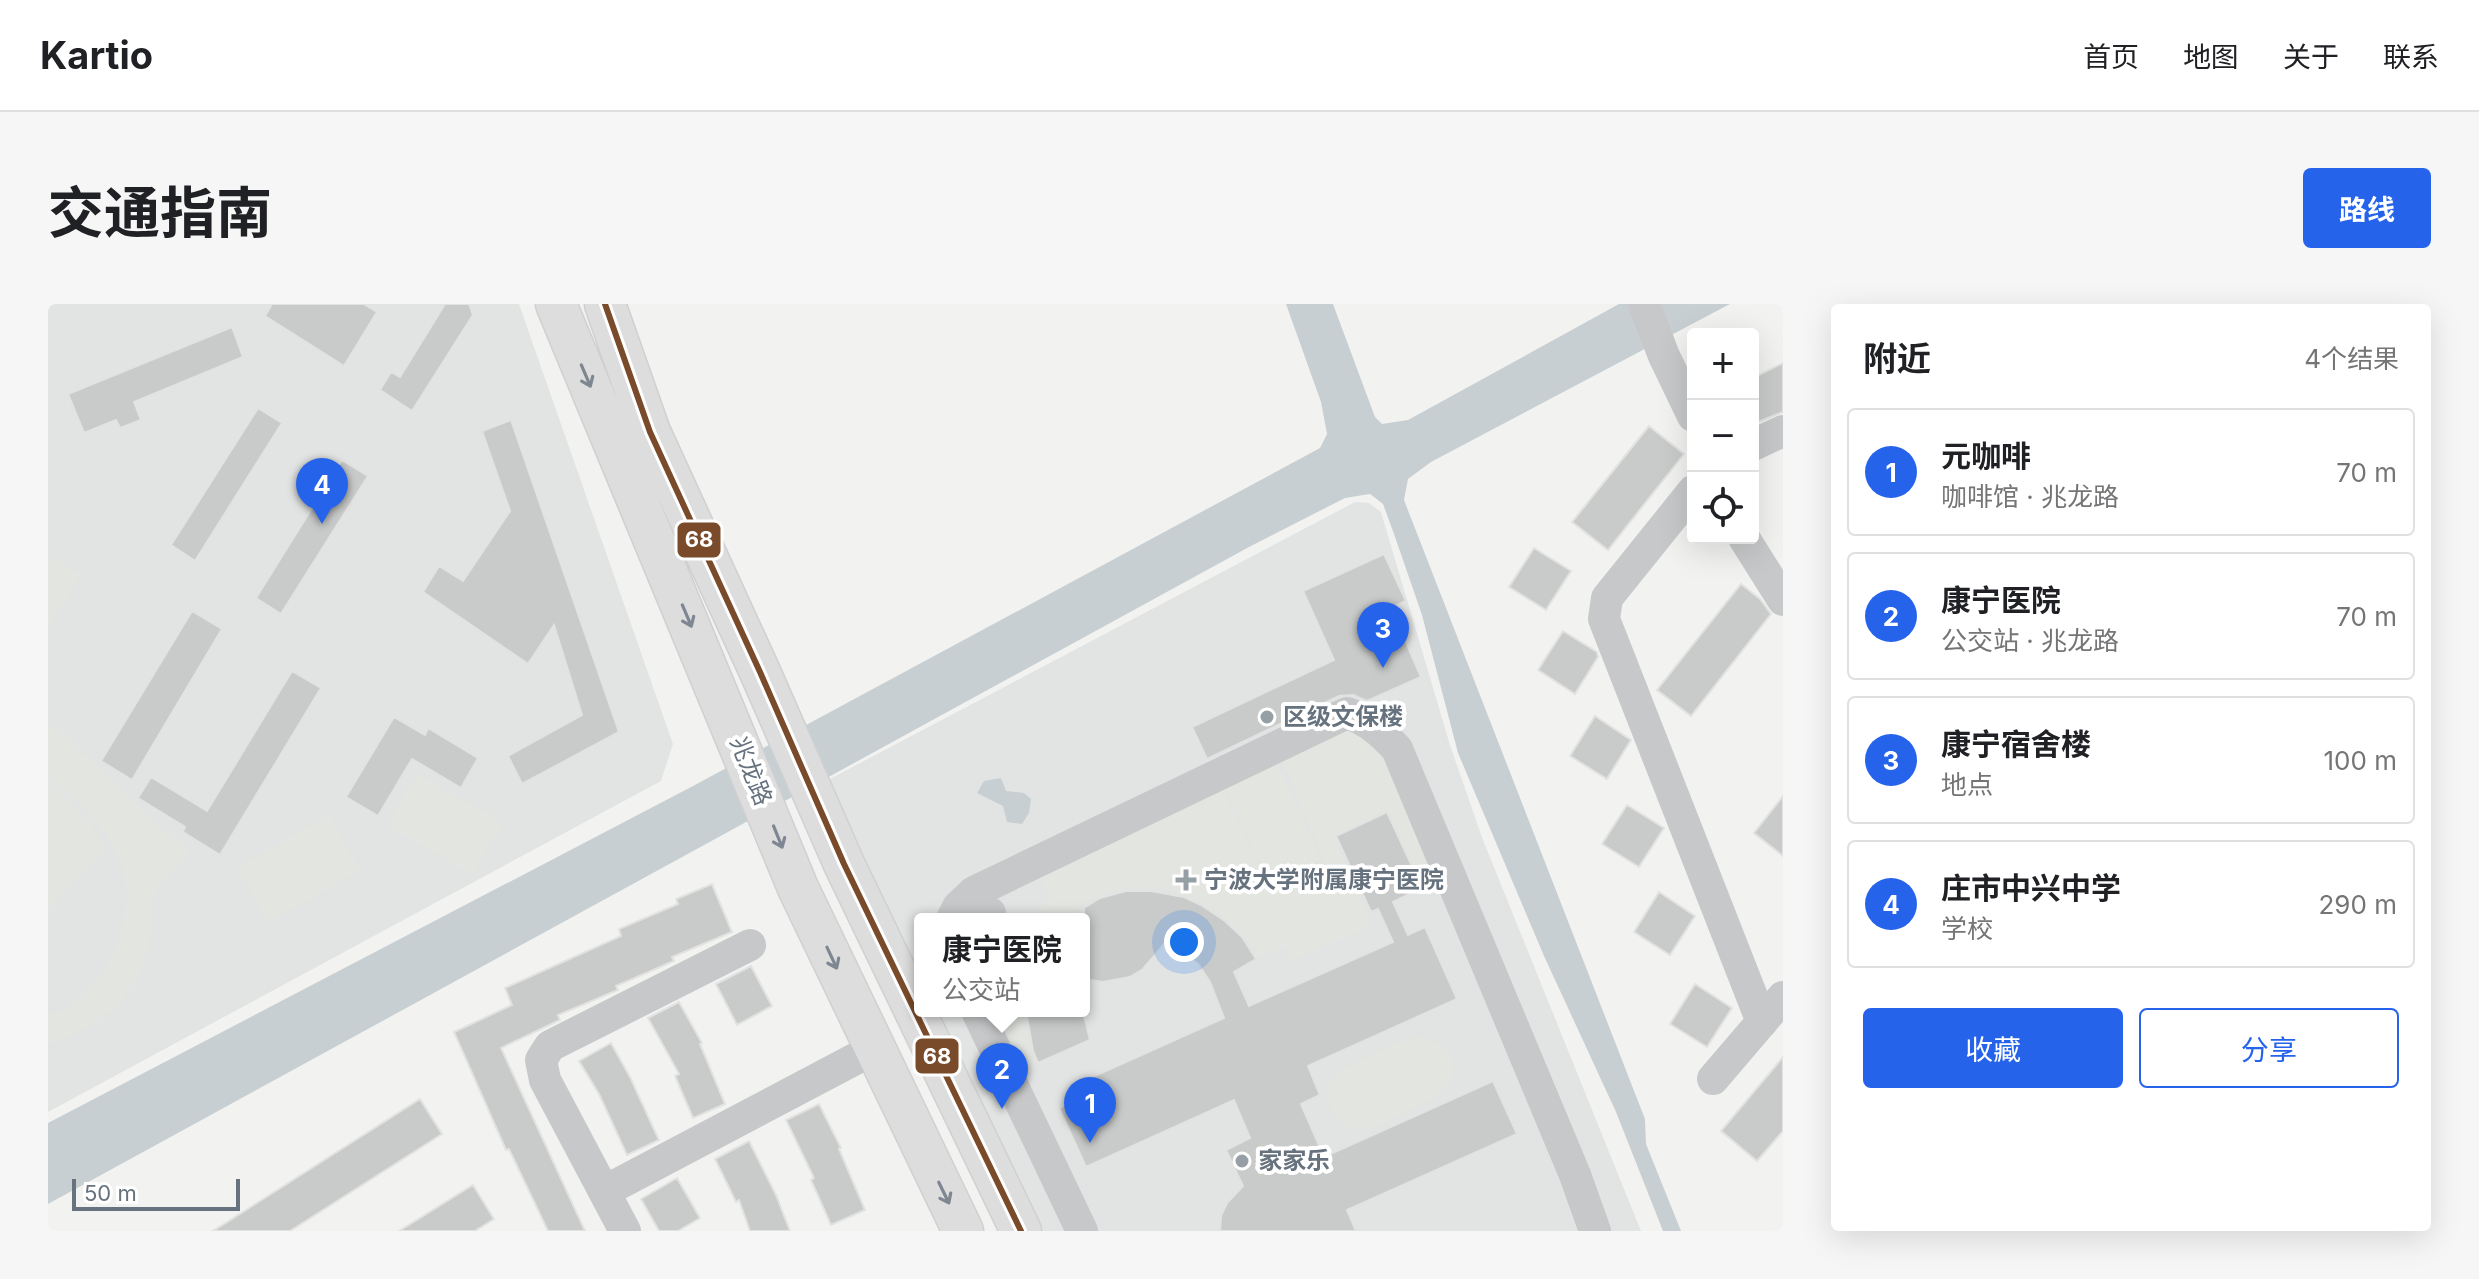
<!DOCTYPE html>
<html lang="zh">
<meta charset="utf-8">
<style>
body{margin:0;font-family:Inter,"Noto Sans SC",sans-serif;background:#f6f6f6;color:#202124}
.controls{position:absolute;right:24px;top:24px;display:grid;overflow:hidden;border-radius:8px;box-shadow:0 8px 32px #0002}
.controls button{width:72px;height:72px;display:grid;place-items:center;padding:0;border:0;border-bottom:2px solid #e0e0e0;background:#fff;color:#202124;font:40px sans-serif}
.scale{position:absolute;left:24px;bottom:20px;width:168px;box-sizing:border-box;padding-left:8px;border:4px solid #66727e;border-top:0;font-size:22px;line-height:28px;white-space:nowrap;color:#66727e;-webkit-text-stroke:6px #fff;paint-order:stroke}
.you{position:absolute;left:1136px;top:638px;width:28px;height:28px;margin:-20px;border:6px solid #fff;border-radius:50%;background:#1a73e8;box-shadow:0 0 0 12px #1a73e833}
.badge{display:grid;place-items:center;width:52px;height:52px;border-radius:50%;background:#2563eb;color:#fff;font-size:26px;font-weight:700}
.pin{position:absolute;translate:-50% -66px;filter:drop-shadow(0 2px 4px #0008)}
.pin::after{content:'';position:absolute;top:42px;width:28px;height:24px;background:inherit;clip-path:polygon(0 0,100% 0,50% 100%)}
.popup{position:absolute;left:866px;top:609px;width:176px;height:104px;box-sizing:border-box;display:grid;place-content:center;border-radius:8px;background:#fff;filter:drop-shadow(0 2px 6px #0005);font-size:26px;white-space:nowrap;color:#757577}
.popup b{font-size:30px;color:#202124}
.popup::after{content:'';position:absolute;left:50%;top:100%;margin-left:-16px;border:16px solid transparent;border-top-color:#fff}
.list{margin:0;padding:0;list-style:none}
h2{display:flex;justify-content:space-between;align-items:center;height:104px;margin:0;padding:0 32px;font-size:34px}
h2 small{font-size:26px;font-weight:400;color:#757577}
.list li{display:grid;grid-template-columns:52px 1fr auto;gap:24px;align-items:center;box-sizing:border-box;height:128px;margin:0 16px 16px;padding:0 16px;border:2px solid #e0e0e0;border-radius:8px}
.list b{display:block;font-size:30px;white-space:nowrap}
.list p{margin:0;font-size:26px;white-space:nowrap;color:#757577}
.list em{font-size:26px;font-style:normal;color:#757577}
.actions{display:flex;gap:16px;padding:24px 32px}
.actions a{flex:1;padding:18px 0;border:2px solid #2563eb;border-radius:8px;text-align:center;font-size:28px;color:#2563eb}
.actions .main{background:#2563eb;color:#fff}
.icon{flex:none;width:44px;height:44px;fill:none;stroke:currentColor;stroke-width:2;stroke-linecap:round;stroke-linejoin:round}
.map{position:relative;flex:none;width:1735px;height:927px;overflow:hidden;border-radius:8px}
header{display:flex;align-items:center;gap:48px;box-sizing:border-box;height:112px;padding:0 40px;background:#fff;border-bottom:2px solid #e0e0e0}
header strong{font-size:38px}
nav{display:flex;gap:44px;margin-inline-start:auto;font-size:28px}
.intro{display:flex;align-items:center;justify-content:space-between;box-sizing:border-box;height:192px;padding:0 48px}
h1{margin:0;font-size:56px}
.button{padding:20px 36px;border-radius:8px;background:#2563eb;color:#fff;font-size:28px;font-weight:700}
main{display:flex;gap:48px;padding:0 48px}
aside{flex:1;background:#fff;border-radius:8px;box-shadow:0 8px 32px #0002}
.map>svg:first-child{display:block}
.built{fill:#e2e4e4}
.green{fill:#e2e5e0}
.water{fill:#c8cfd2}
.building{fill:#c9cbcb;stroke:#e2e2e1;stroke-width:2}
.lines{fill:none;stroke-linecap:round;stroke-linejoin:round}
.major-casing{stroke:#cfd0d1;stroke-width:43}
.minor{stroke:#c7c8c9;stroke-width:32}
.major{stroke:#ddd;stroke-width:40}
.bus-1-casing{stroke:#fff;stroke-width:12}
.bus-1{stroke:#7a4b2a;stroke-width:6}
.oneway{stroke:#7e8791}
.poi-dot{fill:#979fa6;stroke:#fff;stroke-width:3}
.labels{text-anchor:middle;stroke-width:8;stroke-linejoin:round;paint-order:stroke}
.poi-label{font-size:24px;font-weight:bold;fill:#66727e;stroke:#fff;text-anchor:start}
.street-label{font-size:24px;fill:#66727e;stroke:#fff}
.line-badge{stroke:#fff;stroke-width:3}
.badge-label{font-size:22px;text-anchor:middle;font-weight:bold;fill:#fff}
</style>
<header>
<strong>Kartio</strong>
<nav><a>首页</a><a>地图</a><a>关于</a><a>联系</a></nav>
</header>
<div class="intro"><h1>交通指南</h1><a class="button">路线</a></div>
<main>
<div class="map">
<svg width="1735" height="927" viewBox="0 0 1735 927">
<rect width="100%" height="100%" fill="#f2f3f1"/>
<!-- built -->
<path class="built" d="M0 0H471L625 440 613 477 0 808Z
M1307 198 1321 199 1333 208 1402 441 1435 536 1593 927H991L887 707H1036V615H872V676L778 477Z"/>
<!-- green -->
<path class="green" d="M0 251 32 271 0 323Z
M0 418 141 549C133 558 108 583 105 592 102 600 105 624 102 635 91 694 54 721 0 740V711C61 695 95 607 70 551 55 519 25 496 0 472Z
M1279 427H1311L1335 449 1387 579 1376 585 1340 506 1285 532 1324 621 1245 656 1237 641 1211 654C1181 605 1123 571 1063 587 1051 591 1040 596 1030 604 1025 607 1020 614 1015 615 1003 619 984 615 971 615L1003 597 989 566 1172 481 1221 582 1277 557 1233 455Z
M1228 457 1273 556 1222 580 1177 481Z
M369 470 454 519 424 570 339 522Z
M0 478 42 519 58 544 0 607Z
M281 511 312 566 220 619 189 564Z
M943 707H975L981 747 988 761 978 765 968 764Z
M1366 733 1383 735 1400 746C1405 757 1408 770 1401 781 1394 793 1323 827 1309 825 1300 824 1290 817 1285 809 1263 774 1302 762 1326 750 1339 744 1352 737 1366 733Z"/>
<!-- water -->
<path class="water" d="M1238 0H1285L1327 113 1334 120 1360 116 1571 0H1682L1383 158 1360 175 1356 196 1597 815 1598 840 1633 927H1615L1568 808 1496 652 1410 449 1374 311 1346 230 1335 200 1322 190 1297 194 1201 243 0 900V819L645 482 1272 144 1279 130 1273 98Z
M953 474 958 487 976 489 983 495 981 509 974 520 959 518 955 502 929 489 936 477Z"/>
<!-- building -->
<path class="building" d="M224 0H316L329 8 296 62 217 12Z
M397 0H421L425 11 364 107 332 86 343 68 352 73Z
M184 23 195 53 86 98 93 116 72 124 68 116 36 129 20 90Z
M1735 59V108L1705 120V74Z
M210 104 234 119 147 257 123 241Z
M463 116 571 428 474 480 460 452 534 411 506 321 480 360 375 288 391 262 415 277 462 207 434 127Z
M1601 122 1636 150 1560 246 1524 218Z
M294 156 320 172 233 310 208 294Z
M1486 244 1523 267 1498 306 1461 283Z
M1336 250 1358 297 1343 304 1373 373 1319 397 1305 391 1291 392 1159 455 1144 423 1286 356 1255 287Z
M1693 280 1712 295 1723 310 1643 412 1609 386Z
M144 307 174 325 84 476 53 457Z
M1515 327 1549 348 1550 353 1527 390 1490 366Z
M244 367 273 384 172 551 135 528 137 523 90 494 103 473 159 507Z
M1547 412 1583 436 1559 475 1522 452Z
M346 413 377 431 380 424 430 454 413 484 364 455 330 512 298 493Z
M1735 492V552L1706 529Z
M1579 501 1616 524 1591 563 1554 540Z
M1339 508 1374 584 1345 598 1360 631 1377 623 1409 695 1260 762 1272 791 1253 800 1276 853 1445 777 1469 830 1299 906 1308 927H1172L1173 912 1179 899 1195 882 1178 846 1202 834 1186 796 1038 863 1011 804 1037 792 1031 779 1176 714 1162 678 1150 660 1133 647 1117 639 1095 665 1082 673 1055 678 1036 675V604L1052 594 1078 587H1103L1136 593 1153 601 1177 617 1194 633 1208 655 1186 668 1201 702 1345 638 1330 605 1323 608 1288 532Z
M664 580 684 628 624 653 626 657 568 682 570 686 510 711 512 716 453 744 537 927H500L461 845 458 846 406 728 464 701 457 684 573 632 571 625 630 600 628 595Z
M1611 588 1647 612 1622 651 1586 628Z
M703 662 724 702 689 721 668 680Z
M1647 680 1684 704 1659 743 1622 720Z
M631 698 654 739 652 740 677 800 645 814 627 772 631 770 600 714Z
M978 707H1035L1042 736 990 759 985 747Z
M563 739 582 773 611 836 579 851 551 790 531 757Z
M1735 753V827L1709 857 1673 827Z
M372 795 394 830 242 927H165Z
M771 800 793 844 791 845 817 906 783 921 763 876 766 874 738 816Z
M701 837 728 891 742 927H702L691 896 688 898 667 855Z
M629 874 652 914 630 927H611L593 895Z
M425 881 446 915 427 927H351Z"/>
<g class="lines">
<defs>
<path id="major" d="M508 0 750 584 915 927
M557 0 602 128 712 368 796 560 973 927"/>
</defs>
<!-- major casing -->
<use href="#major" class="major-casing"/>
<!-- minor -->
<path class="minor" d="M1596 0 1616 52 1645 112
M1705 141 1735 127
M1645 187 1559 294 1556 315 1714 718
M1696 234 1735 296
M904 615 910 603 926 588 1299 409C1320 416 1334 429 1349 445L1527 871 1547 927
M926 615 942 609
M929 707 1034 927
M1665 775 1735 693
M557 887 826 745
M577 927 497 776 493 756 502 742 702 641"/>
<!-- major -->
<use href="#major" class="major"/>
<defs>
<path id="bus-1" d="M557 0 602 128 712 368 796 560 973 927"/>
</defs>
<!-- bus-1 casing -->
<use href="#bus-1" class="bus-1-casing"/>
<!-- bus-1 -->
<use href="#bus-1" class="bus-1"/>
</g>
<!-- one-way arrows -->
<defs><path id="oneway-shaft" d="M-6 0H5M1.5-3L5.5 0L1.5 3" fill="none" stroke-width="1.6" stroke-linecap="round" stroke-linejoin="round" transform="scale(2)"/></defs>
<g class="oneway">
<use href="#oneway-shaft" transform="translate(538 72) rotate(67)"/>
<use href="#oneway-shaft" transform="translate(639 312) rotate(67)"/>
<use href="#oneway-shaft" transform="translate(730 533) rotate(68)"/>
<use href="#oneway-shaft" transform="translate(784 654) rotate(65)"/>
<use href="#oneway-shaft" transform="translate(896 889) rotate(64)"/>
</g>
<!-- markers -->
<g class="poi-dot">
<circle cx="1219" cy="413" r="8"/>
<path d="M1134 564h8v8h8v8h-8v8h-8v-8h-8v-8h8z"/>
<circle cx="1194" cy="857" r="8"/>
</g>
<g class="labels">
<!-- poi labels -->
<g class="poi-label">
<text x="1235" y="421">区级文保楼</text>
<text x="1156" y="584">宁波大学附属康宁医院</text>
<text x="1210" y="865">家家乐</text>
</g>
<!-- street labels -->
<g class="street-label">
<text transform="translate(703 467) rotate(68)" y="8">兆龙路</text>
</g>
</g>
<g class="line-badge">
<rect x="628" y="217" width="46" height="38" rx="8" fill="#7a4b2a"/>
<rect x="866" y="733" width="46" height="38" rx="8" fill="#7a4b2a"/>
</g>
<g class="badge-label">
<text x="651" y="243">68</text>
<text x="889" y="760">68</text>
</g>
</svg>
<div class="controls">
<button>+</button>
<button>−</button>
<button><svg class="icon" aria-label="locate" viewBox="0 0 24 24"><circle cx="12" cy="12" r="6"/><path d="M12 2v4M12 18v4M2 12h4M18 12h4"/></svg></button>
</div>
<div class="scale">50 m</div>
<div class="you"></div>
<div class="pin badge" style="left:1042px;top:839px">1</div>
<div class="pin badge" style="left:954px;top:805px">2</div>
<div class="popup"><b>康宁医院</b>公交站</div>
<div class="pin badge" style="left:1335px;top:364px">3</div>
<div class="pin badge" style="left:274px;top:220px">4</div>
</div>
<aside>
<h2>附近<small>4个结果</small></h2>
<ul class="list">
<li><span class="badge">1</span><div><b>元咖啡</b><p>咖啡馆 · 兆龙路</p></div><em>70 m</em></li>
<li><span class="badge">2</span><div><b>康宁医院</b><p>公交站 · 兆龙路</p></div><em>70 m</em></li>
<li><span class="badge">3</span><div><b>康宁宿舍楼</b><p>地点</p></div><em>100 m</em></li>
<li><span class="badge">4</span><div><b>庄市中兴中学</b><p>学校</p></div><em>290 m</em></li>
</ul>
<div class="actions"><a class="main">收藏</a><a>分享</a></div>
</aside>
</main>
